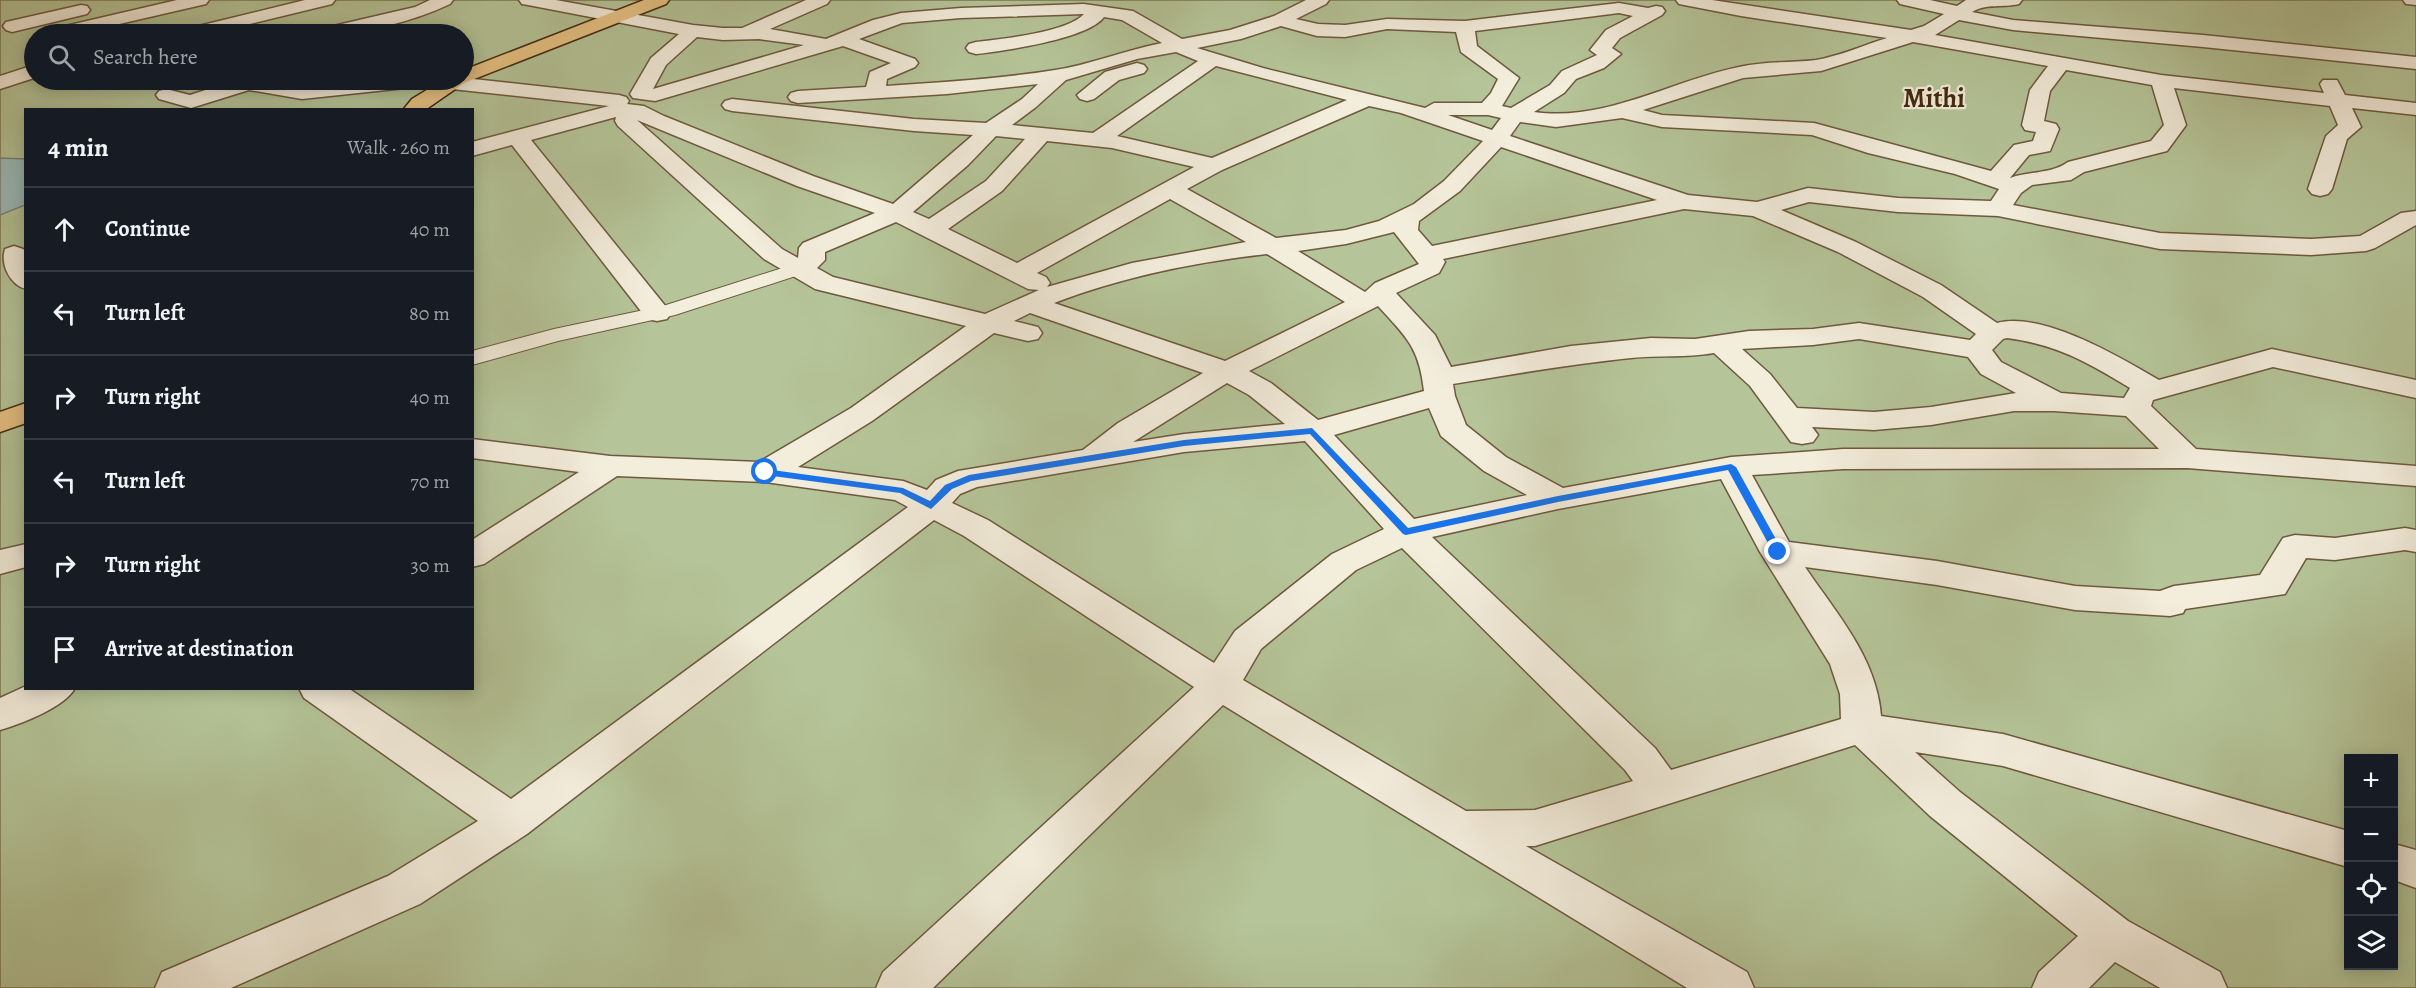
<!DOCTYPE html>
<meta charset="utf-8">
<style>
body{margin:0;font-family:Alegreya,serif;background:#242831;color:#f1f3f6}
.controls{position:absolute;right:18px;bottom:18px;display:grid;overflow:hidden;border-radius:0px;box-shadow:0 3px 15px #0003}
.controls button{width:54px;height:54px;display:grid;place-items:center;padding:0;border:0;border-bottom:2px solid #363941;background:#171b24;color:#f1f3f6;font:30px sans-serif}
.stop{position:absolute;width:18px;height:18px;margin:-14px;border:4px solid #1a73e8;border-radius:50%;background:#fff}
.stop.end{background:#1a73e8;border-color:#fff;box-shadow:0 2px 6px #0008}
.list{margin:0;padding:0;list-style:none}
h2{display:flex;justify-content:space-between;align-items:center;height:78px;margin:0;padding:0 24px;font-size:26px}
h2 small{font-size:20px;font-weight:400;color:#9ea1a6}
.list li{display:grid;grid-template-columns:39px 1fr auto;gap:18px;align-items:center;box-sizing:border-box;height:84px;padding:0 24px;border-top:2px solid #363941}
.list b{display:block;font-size:22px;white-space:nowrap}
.list em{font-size:20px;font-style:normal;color:#9ea1a6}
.icon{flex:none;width:33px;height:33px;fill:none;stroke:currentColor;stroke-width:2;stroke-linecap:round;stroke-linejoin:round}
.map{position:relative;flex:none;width:2416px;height:988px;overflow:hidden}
.search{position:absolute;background:#171b24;box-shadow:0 3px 15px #0003;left:24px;top:24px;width:450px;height:66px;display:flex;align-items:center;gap:15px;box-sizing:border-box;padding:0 21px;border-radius:33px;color:#9ea1a6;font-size:22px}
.panel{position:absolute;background:#171b24;box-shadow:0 3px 15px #0003;left:24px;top:108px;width:450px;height:582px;border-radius:0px}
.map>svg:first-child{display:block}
.green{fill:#b5c599;stroke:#7c7854;stroke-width:1.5;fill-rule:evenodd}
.water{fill:#9bbdbc;stroke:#788377;stroke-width:1.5}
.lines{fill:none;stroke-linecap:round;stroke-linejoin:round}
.pedestrian-casing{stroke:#6e593e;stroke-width:2}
.minor-casing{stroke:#6e593e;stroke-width:3}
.primary-casing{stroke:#432b0f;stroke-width:3}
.pedestrian{fill:#f3eddc;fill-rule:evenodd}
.minor{fill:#f3eddc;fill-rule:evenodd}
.primary{fill:#e6c284;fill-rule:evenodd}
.route{fill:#1a73e8}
.labels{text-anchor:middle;stroke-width:4.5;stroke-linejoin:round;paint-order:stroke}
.far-town-label{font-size:27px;font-weight:bold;fill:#432b0f;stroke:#f3eddc}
</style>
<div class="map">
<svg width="2416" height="988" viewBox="0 0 2416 988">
<rect width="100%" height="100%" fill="#ede4c9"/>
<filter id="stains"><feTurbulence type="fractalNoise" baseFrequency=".00333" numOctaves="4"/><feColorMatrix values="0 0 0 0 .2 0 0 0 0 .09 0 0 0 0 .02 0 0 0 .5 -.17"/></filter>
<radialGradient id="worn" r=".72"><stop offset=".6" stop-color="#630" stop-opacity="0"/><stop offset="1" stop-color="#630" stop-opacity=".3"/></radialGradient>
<!-- green -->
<path class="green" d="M0 0H2416V988H0ZM34 34H464V80H34ZM26 110H472V688H26ZM2348 758H2394V966H2348Z"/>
<!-- water -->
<path class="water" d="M0 158 26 159 25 205 0 215Z"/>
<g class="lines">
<defs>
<path id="pedestrian" d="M798 263 805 265 808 269 805 273 675 315 558 341 472 365V351L554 329 663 306Z"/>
<path id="minor" d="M177 0H209L206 4 76 34H46L48 30Z
M305 0H335L332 4 209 34H180L182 30Z
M430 0H453L450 4C415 21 352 38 314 34L316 30 415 7Z
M519 0H556L693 25 723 28H742L806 0H830L827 4 770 29 826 39 873 20 901 13 961 8 1084 4 1133 11 1182 39 1230 30 1274 16 1306 0H1329L1326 4 1296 19 1318 24 1345 25 1387 19 1465 21 1619 3 1648 8 1656 6 1662 7 1665 11 1662 15 1620 38 1612 48 1621 54 1604 68 1576 79 1564 93 1534 112C1606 122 1670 81 1739 67 1764 61 1791 63 1816 60 1840 56 1864 45 1887 38L1741 16 1679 4 1676 0H1712L1911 30 1924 26 1944 14 1900 4 1897 0H1930L1957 6 1966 0H2022L2019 4C2003 8 1987 3 1972 12L2013 20 2203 35 2416 57V69L2203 47 2013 30 1959 20 1935 35 2161 75 2324 93 2320 84 2323 80H2337L2345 95 2416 103V115L2352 108 2361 127 2347 139 2332 189 2328 194 2320 196 2312 194 2308 189 2326 136 2338 125 2330 106 2174 88 2186 125 2167 151 2084 172 2071 180 2032 185 2021 193 2013 205 2160 233 2311 239 2360 236 2401 213 2416 211V225L2375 248 2366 251 2311 255 2160 249 1998 216 1898 212 1809 202 1781 210 1856 242 1941 285 1997 323C2043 311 2119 357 2159 380L2272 349 2416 380V398L2273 367 2153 400 2151 406 2196 449 2416 466V486L2187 468 1843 469 1752 475 1789 542 1937 561 2075 586 2160 591 2174 586 2260 575 2283 538 2295 535 2335 538 2405 528 2416 530V552L2405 550 2335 560 2306 558 2285 594 2185 609 2183 613 2170 616 2075 610 1937 585 1805 567C1836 613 1877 658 1881 716L2003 734 2348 831V867L2003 766 1915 752 1960 792 2128 921 2220 972 2227 988H2160L2115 962 2089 988H2032L2039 972 2078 936 1930 816 1855 745 1535 846H1526L1747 972 1754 988H1687L1223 705 933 988H876L883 972 1194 687 964 536 934 520 527 834 420 904 231 988H155L162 972 388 876 478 821 304 698 299 688H348L511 799 908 507 895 500 765 482 617 476 484 564 472 567V540L579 472 472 458V439L610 456 759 462 851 408 966 326 815 289 764 259 618 126 615 121 616 117 531 140 671 313 667 319 657 321 647 319 512 145 472 156V142L609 106 424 86 302 99 249 90 191 108 159 99 156 95 159 91 166 89 190 95 227 83 225 80H257L302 87 372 80 464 78 619 95 626 97 629 101 627 104 644 106 664 116 813 176 893 204 973 135 914 131 732 111 725 109 722 105 725 101 732 99 914 119 986 123 1022 99 1038 84 947 94 798 103 791 101 788 97 791 93 798 91 866 87 870 72 891 63 843 46 662 99 655 101 633 98 630 94 651 58 679 34 528 5 522 4ZM1619 13 1633 16 1606 30 1590 50 1597 55 1562 71 1550 85 1511 108 1502 106 1519 78 1477 46 1475 31ZM1084 14C1068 32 1003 39 976 42L969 44 966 48 969 52 976 54C1003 51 1088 39 1104 17L1122 20 1162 43C1126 50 1089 65 1055 70 999 79 942 82 886 86L887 79 915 67 918 63 915 59 859 39 902 23 961 18ZM1281 26 1317 36 1345 37 1387 29 1456 32 1461 52 1498 79 1491 93 1482 103H1434L1425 108 1263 68 1197 48 1241 39ZM697 37 723 40 759 39 804 45 653 89 666 65ZM1913 42 2048 66 2030 90 2022 125 2025 130 2036 132 2033 141 2014 145 1991 171 1814 123 1662 115 1643 110 1743 78 1821 71ZM1176 52 1198 61 1093 133 1012 125 1036 107 1066 80 1137 59ZM1216 66 1347 100 1212 158 1117 136ZM2066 70 2152 85 2164 125 2151 141 2068 162C2052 174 2029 171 2010 178L2029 155 2050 151 2059 129 2056 124 2044 121 2050 91ZM1369 106 1401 113 1483 141 1444 181 1414 204 1379 221 1346 230 1276 238 1187 189 1222 170ZM1448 115H1488L1501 118 1492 130ZM1622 118 1662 127 1812 135 1868 153 1955 174 1999 189 1991 201 1898 198 1808 188 1757 202 1688 195 1510 136 1520 122 1556 127ZM637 120 797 186 875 213 803 243 799 248 798 258 782 249ZM996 136 1025 139 986 181 929 219 913 212 968 165ZM1047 141 1112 148 1194 167 1017 263 948 229 1002 191ZM1501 147 1657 200 1432 246 1418 230 1419 221 1460 191ZM1170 199 1246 242 1132 263 1047 287 1050 283 1046 277 1037 273ZM1684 209 1753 216 1838 252 1923 297 1976 334 1970 340 1859 323 1813 329 1749 331 1695 339 1651 338 1571 346 1451 367 1435 335 1396 293 1439 273 1445 262 1443 259ZM896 222 1028 289 1039 290 985 314 833 277 817 268 825 260V252ZM1394 232 1419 264 1375 283 1365 292 1298 251 1346 244ZM1267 254 1345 302 1225 361 1054 303C1122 277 1195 262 1267 254ZM1378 306C1407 338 1419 347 1424 391L1318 420 1271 383 1249 371ZM1030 313 1203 373 1118 423 1083 450 958 471 936 480 927 490 903 481 798 467 872 421 994 333 1028 341 1038 339 1042 333 1038 327 1014 321ZM2007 338C2058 345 2087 362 2130 388L2124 398 2061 393 2001 362 1992 350 2003 339ZM1859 339 1968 357 1981 374 2016 393 1931 407 1874 412 1797 408 1770 374 1742 349 1813 345ZM1714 353 1750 386 1791 442 1802 444 1813 442 1818 435 1812 427 1874 430 1931 425 2014 411H2054L2126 416 2159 449H1843L1731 457 1563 488 1506 457 1466 425 1455 396 1453 384C1513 374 1571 364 1631 358 1659 355 1686 358 1714 353ZM1227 383 1249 395 1285 424 1184 434 1133 442ZM1429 408 1441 436 1484 471 1527 495 1414 519 1334 435ZM1305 441 1384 529 1332 554 1235 631 1214 663 988 520 952 503 960 494 977 487 1184 452ZM1721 479 1760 552 1830 664 1840 694 1841 719 1671 770 1655 748 1432 537 1558 509ZM1402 548 1625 770 1633 781 1535 810 1466 811 1243 680 1261 649 1356 570Z
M2403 0H2416V5L2406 4Z
M81 5 87 6 90 10 87 14 12 32 6 30 3 26 6 22Z
M1137 63 1144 65 1147 69 1144 73 1119 80 1094 99 1087 101 1080 99 1077 95 1105 72Z
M34 65V78L0 89V76Z
M14 246 23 249 26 252V289C10 285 0 264 5 249Z
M26 544V567L0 574V550Z
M26 686V688H75C65 707 21 724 0 730V698Z
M2394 844 2416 850V888L2394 880Z"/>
<path id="primary" d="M644 0H669L666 4 464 83 425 110H403L412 99 443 80H464V70Z
M26 403V423L0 432V412Z"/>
</defs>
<!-- pedestrian casing -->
<use href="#pedestrian" class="pedestrian-casing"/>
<!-- minor casing -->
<use href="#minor" class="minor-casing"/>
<!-- primary casing -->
<use href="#primary" class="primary-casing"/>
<!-- pedestrian -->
<use href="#pedestrian" class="pedestrian"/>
<!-- minor -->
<use href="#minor" class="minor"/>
<!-- primary -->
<use href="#primary" class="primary"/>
</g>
<!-- route -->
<path class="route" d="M1312 428 1408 528 1558 496 1731 464 1736 467 1783 552 1781 554H1774L1728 470 1558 502 1406 535 1403 534 1310 434 1184 446 971 481 952 489 931 509 900 493 765 475 760 472 765 469 903 488 930 501 945 485 969 475 1184 440Z"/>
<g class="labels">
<!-- far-town labels -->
<g class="far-town-label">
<text x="1934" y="107">Mithi</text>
</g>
</g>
<rect width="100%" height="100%" filter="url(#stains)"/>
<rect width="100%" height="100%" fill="url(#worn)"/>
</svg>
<div class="controls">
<button>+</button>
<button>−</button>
<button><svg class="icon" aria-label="locate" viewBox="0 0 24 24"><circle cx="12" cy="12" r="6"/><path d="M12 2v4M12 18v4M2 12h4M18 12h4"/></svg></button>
<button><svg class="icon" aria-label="layers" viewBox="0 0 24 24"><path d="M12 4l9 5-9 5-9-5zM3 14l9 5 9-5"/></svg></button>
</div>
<div class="stop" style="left:765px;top:472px"></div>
<div class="stop end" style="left:1778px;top:552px"></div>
<div class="search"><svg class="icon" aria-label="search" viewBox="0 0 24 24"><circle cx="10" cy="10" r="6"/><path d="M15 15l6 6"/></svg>Search here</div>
<section class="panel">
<h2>4 min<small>Walk · 260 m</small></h2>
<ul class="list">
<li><svg class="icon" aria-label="ahead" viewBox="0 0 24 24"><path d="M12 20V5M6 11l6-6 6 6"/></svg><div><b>Continue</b></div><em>40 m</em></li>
<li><svg class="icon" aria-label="left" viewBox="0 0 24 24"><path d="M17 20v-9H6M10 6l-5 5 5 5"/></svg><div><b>Turn left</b></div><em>80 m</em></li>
<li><svg class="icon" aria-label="right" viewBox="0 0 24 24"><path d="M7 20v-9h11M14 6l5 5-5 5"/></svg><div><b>Turn right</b></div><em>40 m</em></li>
<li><svg class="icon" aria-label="left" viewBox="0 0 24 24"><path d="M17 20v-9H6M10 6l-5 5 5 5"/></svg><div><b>Turn left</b></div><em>70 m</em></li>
<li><svg class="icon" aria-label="right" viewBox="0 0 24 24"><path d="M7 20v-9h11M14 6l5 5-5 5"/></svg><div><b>Turn right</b></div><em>30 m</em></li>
<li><svg class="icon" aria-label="arrive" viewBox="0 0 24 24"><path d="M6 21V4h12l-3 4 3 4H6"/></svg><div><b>Arrive at destination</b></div></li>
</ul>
</section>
</div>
